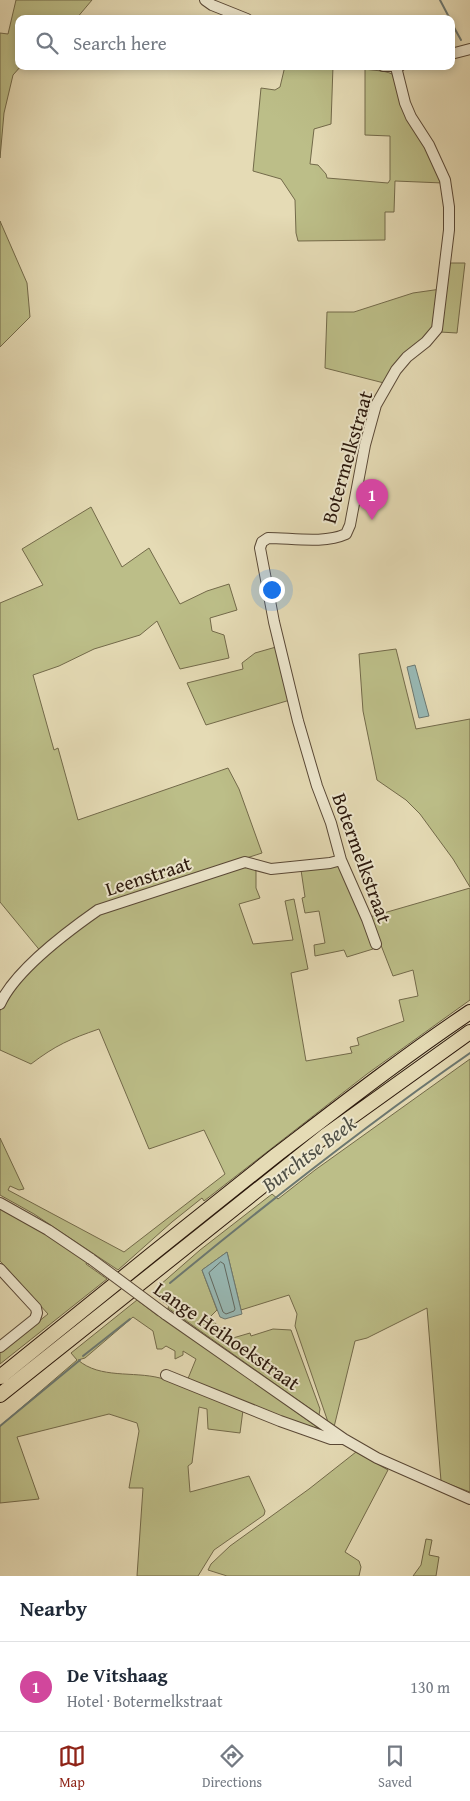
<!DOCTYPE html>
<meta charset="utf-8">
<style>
body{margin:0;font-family:"Gentium Book Plus",serif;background:#f6f6f7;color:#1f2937}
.you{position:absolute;left:271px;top:589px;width:18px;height:18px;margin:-12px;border:4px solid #fff;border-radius:50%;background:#1a73e8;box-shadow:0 0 0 8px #1a73e833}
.badge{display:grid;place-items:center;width:32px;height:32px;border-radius:50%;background:#8f2418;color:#fff;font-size:16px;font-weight:700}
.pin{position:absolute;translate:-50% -41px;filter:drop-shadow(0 1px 2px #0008)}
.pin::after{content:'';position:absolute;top:26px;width:18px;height:15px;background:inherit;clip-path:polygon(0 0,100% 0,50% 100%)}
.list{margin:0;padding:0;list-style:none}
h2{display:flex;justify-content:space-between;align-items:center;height:65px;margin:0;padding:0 20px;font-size:21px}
h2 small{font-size:16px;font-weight:400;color:#747a83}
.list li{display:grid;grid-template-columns:32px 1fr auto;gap:15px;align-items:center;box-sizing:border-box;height:90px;padding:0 20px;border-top:1px solid #e0e1e3}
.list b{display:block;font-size:19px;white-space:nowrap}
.list p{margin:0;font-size:16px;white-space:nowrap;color:#747a83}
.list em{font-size:16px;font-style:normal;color:#747a83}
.icon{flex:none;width:28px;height:28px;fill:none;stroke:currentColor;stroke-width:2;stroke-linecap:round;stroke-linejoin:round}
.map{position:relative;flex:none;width:470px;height:1576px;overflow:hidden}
.search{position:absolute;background:#fff;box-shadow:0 2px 8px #0003;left:15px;right:15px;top:15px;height:55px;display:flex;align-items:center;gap:12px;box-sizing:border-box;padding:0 18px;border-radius:10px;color:#747a83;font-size:19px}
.sheet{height:155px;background:#fff}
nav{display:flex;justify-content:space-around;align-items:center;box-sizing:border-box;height:70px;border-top:1px solid #e0e1e3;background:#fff;font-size:14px;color:#747a83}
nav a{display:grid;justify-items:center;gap:2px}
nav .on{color:#8f2418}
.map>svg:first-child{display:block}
.green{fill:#bcbe88;stroke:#736a4a}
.water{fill:#98b9b5;stroke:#6c7871}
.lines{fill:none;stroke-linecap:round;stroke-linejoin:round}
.shore{stroke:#616860;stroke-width:1}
.stream{stroke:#6c7871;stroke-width:2}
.minor-casing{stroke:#594836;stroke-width:12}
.highway-casing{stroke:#2a170b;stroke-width:16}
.minor{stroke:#eee8cf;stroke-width:10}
.highway{stroke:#e5dbb5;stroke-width:14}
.minor-bridge-casing{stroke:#594836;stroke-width:12;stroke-linecap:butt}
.minor-bridge{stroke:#eee8cf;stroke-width:10}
.labels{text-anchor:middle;stroke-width:4;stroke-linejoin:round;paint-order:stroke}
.street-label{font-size:20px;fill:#2a170b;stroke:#eee8cf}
.water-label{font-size:21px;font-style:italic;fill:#505046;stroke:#eee8cf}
</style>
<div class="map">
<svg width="470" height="1576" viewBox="0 0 470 1576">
<rect width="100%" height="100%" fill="#e5dbb5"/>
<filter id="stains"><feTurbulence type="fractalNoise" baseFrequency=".004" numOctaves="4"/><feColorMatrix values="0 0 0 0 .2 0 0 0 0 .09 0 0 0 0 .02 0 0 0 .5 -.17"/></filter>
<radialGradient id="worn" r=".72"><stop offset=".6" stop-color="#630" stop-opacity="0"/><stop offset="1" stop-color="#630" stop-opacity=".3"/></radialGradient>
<!-- green -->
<path class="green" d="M16 0H92L76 19H19V66H21L13 75 4 113 0 158V33L8 34Z
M285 66H333L331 124 314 129 310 164 318 165 326 174 327 178 388 183 390 180V136L365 135V69C375 71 388 70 395 76L430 152 443 183 395 181 394 212H385V240L298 241 296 233 295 200 281 179 253 171 261 88 275 90 280 87Z
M0 221 27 283 30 317 0 347Z
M450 263H465L457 333 440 332Z
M441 289 434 327 384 383 325 368 327 312H354L413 293Z
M91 507 122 567 149 548 180 604 207 591 229 584 237 610 210 618 212 631 224 635 229 658 180 669 157 621 140 635 94 649 59 666 33 675 54 750 58 748 78 820 228 768 239 789 262 853 108 903 42 953 0 902V603L43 585 22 549Z
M276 647 290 700 206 725 187 683 243 669 242 663 255 653Z
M396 649 416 729 470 719V887L453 859 420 814 406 800 377 780 363 711 359 654Z
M248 866 256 868V888L260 898 239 904 253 944 293 940 285 901 294 899 308 969 291 973 306 1061 352 1053 350 1047 359 1045 357 1038 404 1021 399 1000 418 996 413 970 393 976 370 917 470 888V1000L367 1074 204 1201 202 1198 172 1222 118 1270 34 1214 0 1195V1138L24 1189 19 1190 10 1186 8 1190 124 1252 225 1174 204 1130 149 1149 99 1029C70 1039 56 1045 31 1064L0 1050V1011L9 993 29 971 81 927 106 910Z
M339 866 373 944V949L347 957 344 950 315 956 314 945 325 943 319 911 305 913 302 898 305 897 301 870Z
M470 1059V1492L441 1481 427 1308 367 1338 355 1341 334 1427 328 1422 295 1326 297 1314 289 1295 241 1310 227 1252 202 1270 217 1310 209 1318 233 1338 250 1333 251 1336 273 1329 291 1330 320 1409 319 1415 168 1308 169 1306 154 1295 160 1285 200 1250 272 1194 278 1199 315 1170Z
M0 1206 22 1219 87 1261 86 1264 107 1279 0 1364V1352L48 1314 0 1261Z
M137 1300 158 1316 160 1314 317 1427 316 1429 187 1381 196 1359 183 1351V1355L175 1359V1351L166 1346 162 1349H157L153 1331 133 1317 85 1358 78 1360C100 1379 133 1371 160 1378 188 1385 216 1399 243 1410L240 1433 208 1429 207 1409 199 1407 192 1463 188 1466 190 1492 249 1476 265 1511 264 1515 214 1550 198 1576H137L143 1488H129L139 1431 137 1423 109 1414 17 1437 39 1499 0 1503V1426L77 1360 71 1353Z
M356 1452 388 1470 345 1552 359 1561 361 1567 359 1576H227L208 1570 211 1564 230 1546 309 1489Z
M426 1539 432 1540 429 1555 439 1557 436 1576H413L421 1565Z"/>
<!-- water -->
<path class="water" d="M415 665 429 716 419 718 407 667Z
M227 1252 242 1314 225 1319 220 1317 202 1270Z"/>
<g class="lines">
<!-- shore -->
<path class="shore" d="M221 1262 224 1264 235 1309 234 1311 226 1314 223 1312 209 1273Z"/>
<!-- stream -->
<path class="stream" d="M440 0 450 19
M451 22 461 40
M170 1283C267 1203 366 1125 470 1053
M83 1356 130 1319
M0 1426 80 1360"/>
<defs>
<path id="minor" d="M205 0 212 5 247 19
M451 54 470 49
M383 66H400
M376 944 367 919 341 860 331 823 317 786 298 721 274 622 260 548 262 542 268 538C292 538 324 544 346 534L350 525 365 445 376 405 396 370 407 357 426 342 437 329 449 230V207L445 180 429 145 411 117 405 103 396 67
M0 1004C15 971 68 931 98 910L245 862 271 869 330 863 341 860
M0 1203 48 1230 91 1259
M0 1269 36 1308 37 1313 35 1319 0 1347
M165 1314 344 1439 377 1458 470 1499
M166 1375 280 1421 331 1439H344"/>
<path id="highway" d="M0 1377C91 1303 183 1229 275 1156 339 1107 403 1057 470 1012
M0 1395 325 1136 470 1032"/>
</defs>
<!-- minor casing -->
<use href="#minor" class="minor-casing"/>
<!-- highway casing -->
<use href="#highway" class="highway-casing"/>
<!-- minor -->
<use href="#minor" class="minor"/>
<!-- highway -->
<use href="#highway" class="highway"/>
<defs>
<path id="minor-bridge" d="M91 1259 165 1314"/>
</defs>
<!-- minor-bridge casing -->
<use href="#minor-bridge" class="minor-bridge-casing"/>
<!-- minor-bridge -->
<use href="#minor-bridge" class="minor-bridge"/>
</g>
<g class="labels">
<!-- street labels -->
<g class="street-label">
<text transform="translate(347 457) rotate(-74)" y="7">Botermelkstraat</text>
<text transform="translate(362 858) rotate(70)" y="7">Botermelkstraat</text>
<text transform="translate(148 876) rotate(-18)" y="7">Leenstraat</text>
<text transform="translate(227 1336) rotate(35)" y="7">Lange Heihoekstraat</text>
</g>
<!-- water labels -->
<g class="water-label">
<text transform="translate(309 1154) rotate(-37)" y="7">Burchtse Beek</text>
</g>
</g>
<rect width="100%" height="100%" filter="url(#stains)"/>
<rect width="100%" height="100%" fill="url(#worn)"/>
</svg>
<div class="you"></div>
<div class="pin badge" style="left:372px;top:520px;background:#d1479c">1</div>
<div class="search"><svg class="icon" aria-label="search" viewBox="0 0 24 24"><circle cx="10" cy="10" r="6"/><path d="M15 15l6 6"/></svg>Search here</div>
</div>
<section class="sheet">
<h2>Nearby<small></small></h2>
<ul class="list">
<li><span class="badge" style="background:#d1479c">1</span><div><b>De Vitshaag</b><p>Hotel · Botermelkstraat</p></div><em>130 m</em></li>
</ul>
</section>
<nav>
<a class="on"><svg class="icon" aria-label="map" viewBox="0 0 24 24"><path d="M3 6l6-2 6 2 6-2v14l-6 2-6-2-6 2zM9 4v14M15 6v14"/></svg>Map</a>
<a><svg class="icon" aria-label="directions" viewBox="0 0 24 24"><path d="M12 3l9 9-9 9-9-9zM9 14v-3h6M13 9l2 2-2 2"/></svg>Directions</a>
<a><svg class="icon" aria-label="saved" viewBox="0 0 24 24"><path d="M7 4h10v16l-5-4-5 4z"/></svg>Saved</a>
</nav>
